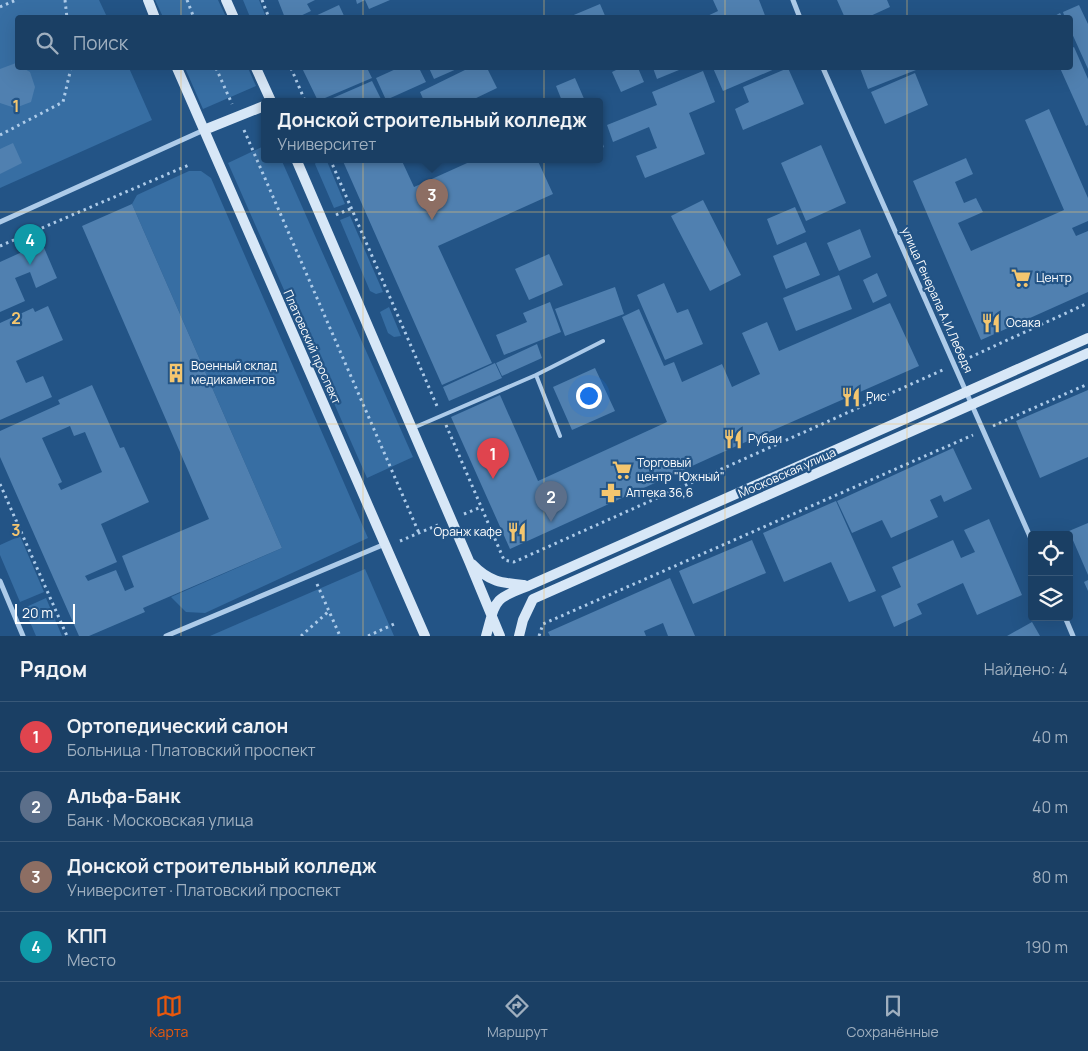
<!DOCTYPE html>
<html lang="ru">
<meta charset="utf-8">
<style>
body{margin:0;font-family:Manrope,sans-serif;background:#23466a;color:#f1f3f6}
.controls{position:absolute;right:15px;bottom:15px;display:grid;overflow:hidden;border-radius:5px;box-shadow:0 5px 20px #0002}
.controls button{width:45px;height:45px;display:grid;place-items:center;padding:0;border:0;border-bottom:1px solid #385878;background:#1a3f64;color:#f1f3f6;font:25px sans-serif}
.scale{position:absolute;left:15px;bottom:12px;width:60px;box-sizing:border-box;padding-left:5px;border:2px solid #fff;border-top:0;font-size:14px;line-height:18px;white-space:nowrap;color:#fff;-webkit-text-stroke:4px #235486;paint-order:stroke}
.you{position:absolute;left:588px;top:395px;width:18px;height:18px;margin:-12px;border:4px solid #fff;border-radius:50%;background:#1a73e8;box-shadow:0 0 0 8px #1a73e833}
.badge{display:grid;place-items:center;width:32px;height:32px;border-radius:50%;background:#ea580c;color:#fff;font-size:16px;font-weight:700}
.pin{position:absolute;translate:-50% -41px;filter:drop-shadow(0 1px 2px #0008)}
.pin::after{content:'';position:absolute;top:26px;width:18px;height:15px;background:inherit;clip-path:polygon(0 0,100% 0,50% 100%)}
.popup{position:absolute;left:261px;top:98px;width:342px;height:65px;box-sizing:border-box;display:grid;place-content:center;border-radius:5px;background:#1a3f64;filter:drop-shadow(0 1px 4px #0005);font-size:16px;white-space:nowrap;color:#9fafbf}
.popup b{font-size:19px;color:#f1f3f6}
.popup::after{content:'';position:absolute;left:50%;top:100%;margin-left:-10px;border:10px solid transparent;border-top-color:#1a3f64}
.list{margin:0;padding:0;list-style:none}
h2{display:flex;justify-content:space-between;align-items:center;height:65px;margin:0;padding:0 20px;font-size:21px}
h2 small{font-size:16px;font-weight:400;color:#9fafbf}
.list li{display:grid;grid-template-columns:32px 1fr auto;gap:15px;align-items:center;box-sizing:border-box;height:70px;padding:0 20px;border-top:1px solid #385878}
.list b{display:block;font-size:19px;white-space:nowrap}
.list p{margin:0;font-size:16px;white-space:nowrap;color:#9fafbf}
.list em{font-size:16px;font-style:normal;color:#9fafbf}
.icon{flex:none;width:28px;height:28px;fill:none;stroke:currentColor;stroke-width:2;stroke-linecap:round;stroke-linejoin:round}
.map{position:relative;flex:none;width:1088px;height:636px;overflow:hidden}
.search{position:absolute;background:#1a3f64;box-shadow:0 5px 20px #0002;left:15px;right:15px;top:15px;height:55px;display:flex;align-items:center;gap:12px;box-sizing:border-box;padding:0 18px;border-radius:5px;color:#9fafbf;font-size:19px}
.sheet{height:345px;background:#1a3f64}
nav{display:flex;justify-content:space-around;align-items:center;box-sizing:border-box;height:70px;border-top:1px solid #385878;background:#1a3f64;font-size:14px;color:#9fafbf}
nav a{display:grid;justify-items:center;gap:2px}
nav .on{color:#ea580c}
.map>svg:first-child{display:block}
.green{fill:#376ea3}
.building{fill:#5080b0;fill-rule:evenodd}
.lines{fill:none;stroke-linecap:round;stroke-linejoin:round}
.path{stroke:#adcbe9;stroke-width:3;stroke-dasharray:2.5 4;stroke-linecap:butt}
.lane{stroke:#adcbe9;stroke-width:4}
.street{stroke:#adcbe9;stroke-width:5}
.secondary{stroke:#d7e7f7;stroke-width:10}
.grid{fill:none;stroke:#f4c66f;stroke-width:1;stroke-opacity:0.55}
.labels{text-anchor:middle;stroke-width:4.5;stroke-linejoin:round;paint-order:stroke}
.poi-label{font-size:12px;fill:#fff;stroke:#235486;text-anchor:start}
.street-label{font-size:12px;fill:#fff;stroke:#235486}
.grid-label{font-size:16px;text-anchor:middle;font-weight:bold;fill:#f4c66f;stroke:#235486;stroke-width:4.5;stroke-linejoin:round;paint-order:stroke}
</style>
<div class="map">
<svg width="1088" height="636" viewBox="0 0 1088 636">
<rect width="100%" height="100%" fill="#235486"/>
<!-- green -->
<path class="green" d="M0 0H99L107 17 18 18V68H129L152 120 0 188Z
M155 0H218L226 17H163Z
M243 0H259L266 17H250Z
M185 68H248L256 86 203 109Z
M264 146V159H281L413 457 367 478 228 163Z
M318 159H326L345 204 334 208 315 164Z
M189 171H201L211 178 368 538 205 613 186 612 171 597 282 548 132 204 137 195Z
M350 216 383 292 376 294 370 291 340 220Z
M389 307 401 336 394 337 388 333 380 312Z
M20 536 44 592 20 602 0 555V545Z
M365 569 394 636H210Z
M46 598 62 636H36L24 608Z"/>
<!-- building -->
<path class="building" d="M278 0H315L307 4 311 11 296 18H285Z
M356 0H390L369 9 365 0 357 4Z
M713 0H759L766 18H703L718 11Z
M837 0H887L890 7 866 18H845Z
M600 4 606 18H569V17Z
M339 5 345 18H311Z
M1079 5 1088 24V69L1070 29V18H1065L1063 12Z
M1060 13 1063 18H1051Z
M1074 47 1088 79V125L1086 126 1060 68H1070V49Z
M16 63 18 68H23L30 72 35 87 31 102 15 108 0 103V69Z
M302 68H367L372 78 318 101Z
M398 68H419L426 82 386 100 376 78Z
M429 68H459L434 79Z
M469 68H487L497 88 470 101H424L420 92Z
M618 68H638L644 82 621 92 612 72 618 69Z
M653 68H679V70L657 79Z
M713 68H777L723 91Z
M788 68 804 104 743 130 735 109 749 102 743 87Z
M860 68H921L868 89Z
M703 71 715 102 689 113 705 154 645 178 636 156 657 148 649 127 613 142 607 125 657 105 652 92Z
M915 73 928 105 885 124 871 92Z
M575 78 585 101H562L556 86Z
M372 81 382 101H326Z
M1049 109 1088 198V221L1072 228 1076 236 1088 231V292L981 340 913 181 966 158 973 174 955 182 964 203 976 198 983 212 958 223 971 251 1064 210 1025 120Z
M600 136 604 147 600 149Z
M13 143 22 163 0 174V149Z
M821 145 846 203 806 221 781 163Z
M342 159H401L414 187 476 159H537L553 194 438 246 492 363 442 385Z
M703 200 741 275 710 291 671 216Z
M132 204 282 548 143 608 145 612 89 636H79L0 457V431L60 404 58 400 92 385 120 448 124 447 149 502 101 524 117 562 85 576 88 581 116 570 125 591 134 587 122 556 209 519 82 226ZM70 426 74 436 85 432 102 472 61 490 58 484 62 482 42 438Z
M795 207 806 232 777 245 767 219Z
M860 229 871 257 839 271 827 243Z
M806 242 820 275 786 289 773 256Z
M42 243 57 278 36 288 30 272 15 278 25 301 0 312V262Z
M549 254 563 285 529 300 515 269Z
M877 273 887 296 873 303 863 280Z
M839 275 852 309 796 331 783 298Z
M664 283 677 313 688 309 703 344 665 360 637 295Z
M615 287 624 314 565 336 555 309Z
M550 302 561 332 504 355 496 335 527 322 523 313Z
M890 303 919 366 714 456 510 549 451 417 500 395 538 481 667 422 622 317 639 309 664 366 674 362 682 382 722 364 732 387 760 374 742 333 767 322 779 351Z
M48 306 63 340 16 361 26 383 43 376 52 397 0 420V323L33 308 35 312Z
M537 344 542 358 502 376 496 363Z
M495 363 502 378 449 401 443 387Z
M595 368 615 411 572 430 553 387Z
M1088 390V457L1040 478 1016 421Z
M953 448 972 489 944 502 941 495 930 500 938 517 891 538 882 520 852 533 837 501Z
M836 501 876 591 849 602 831 562 784 582 763 533Z
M989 519 1022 595 977 615 963 583 917 604 922 614 894 627 881 596 901 587 892 567 953 540 961 558 975 552 964 530Z
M1088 523V575L1069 531Z
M752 540 766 573 693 604 679 571Z
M670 578 695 636H668L663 623 644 631 646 636H550L548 632Z
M1088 580V591L1084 582Z
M1032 622 1040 636H1007Z"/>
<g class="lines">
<!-- path -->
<path class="path" d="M65 0 67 18
M187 0 194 18
M262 0 269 18
M0 7 16 0
M216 68 232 104
M291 68 305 101
M244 130 419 533
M0 135 63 102 71 68
M330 159 437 406
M336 215 352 208
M0 246 191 164
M964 360 1088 303
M446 425 504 560 514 562 945 369
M993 426 1088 384
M0 484 67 636
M464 514 481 507
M400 541 438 525
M317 584 340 636
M301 636 329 611
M368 636 394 624
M539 636 543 624 973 435"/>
<!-- lane -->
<path class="lane" d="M536 375 603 341
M413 428 536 375 560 436"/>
<!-- street -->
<path class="street" d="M793 0 800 18
M823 68 1032 541
M0 222 204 130
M0 581 23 636
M1065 617 1073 636
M166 636 385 544"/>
<!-- secondary -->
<path class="secondary" d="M148 0 155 18
M226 0 234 18
M177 68 425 636
M256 68 271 101
M204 130 264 106
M296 159 469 561 500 636
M472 564C489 582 502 583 524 585
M486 636C496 601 492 599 528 586L1088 338
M519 636 523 620 533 599 1088 353"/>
</g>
<!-- grid -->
<path class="grid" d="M181 0V18M363 0V18M544 0V18M725 0V18M907 0V18M181 68V636M363 68V636M544 68V636M725 68V636M907 68V636M0 212H1088M0 424H1088"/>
<!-- icons -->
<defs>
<symbol id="supermarket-bare" viewBox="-9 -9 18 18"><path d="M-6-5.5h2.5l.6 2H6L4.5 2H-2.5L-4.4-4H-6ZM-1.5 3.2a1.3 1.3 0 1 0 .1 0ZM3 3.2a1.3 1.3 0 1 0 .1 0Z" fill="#f4c66f" stroke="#235486" stroke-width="2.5" paint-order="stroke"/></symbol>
<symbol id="restaurant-bare" viewBox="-9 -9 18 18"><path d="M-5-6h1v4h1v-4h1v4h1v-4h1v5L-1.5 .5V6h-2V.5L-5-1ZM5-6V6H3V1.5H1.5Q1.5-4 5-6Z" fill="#f4c66f" stroke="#235486" stroke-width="2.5" paint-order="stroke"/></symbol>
<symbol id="building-bare" viewBox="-9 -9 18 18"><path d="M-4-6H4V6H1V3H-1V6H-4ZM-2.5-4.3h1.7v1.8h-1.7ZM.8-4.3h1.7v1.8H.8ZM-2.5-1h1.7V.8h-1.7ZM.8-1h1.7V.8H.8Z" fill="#f4c66f" stroke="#235486" stroke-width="2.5" paint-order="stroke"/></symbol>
<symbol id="pharmacy-bare" viewBox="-9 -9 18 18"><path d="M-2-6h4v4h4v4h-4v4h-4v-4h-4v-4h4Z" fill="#f4c66f" stroke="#235486" stroke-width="2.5" paint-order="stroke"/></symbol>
</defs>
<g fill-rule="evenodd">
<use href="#supermarket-bare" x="1007" y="264" width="28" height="28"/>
<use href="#restaurant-bare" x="977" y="309" width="28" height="28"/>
<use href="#building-bare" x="162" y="359" width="28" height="28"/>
<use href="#restaurant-bare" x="837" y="383" width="28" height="28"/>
<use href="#restaurant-bare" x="719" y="425" width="28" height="28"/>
<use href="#supermarket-bare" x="608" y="456" width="28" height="28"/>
<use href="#pharmacy-bare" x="597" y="479" width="28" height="28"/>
<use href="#restaurant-bare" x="503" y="518" width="28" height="28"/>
</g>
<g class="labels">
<!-- poi labels -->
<g class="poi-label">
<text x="1036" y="282">Центр</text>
<text x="1006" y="327">Осака</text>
<text x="191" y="370">Военный склад<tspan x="191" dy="14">медикаментов</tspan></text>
<text x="866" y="401">Рис</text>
<text x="748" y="443">Рубаи</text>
<text x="637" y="467">Торговый<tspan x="637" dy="14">центр "Южный"</tspan></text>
<text x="626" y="497">Аптека 36,6</text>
<text x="502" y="536" text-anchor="end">Оранж кафе</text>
</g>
<!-- street labels -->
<g class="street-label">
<text transform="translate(937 300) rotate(66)" y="4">улица Генерала А.И.Лебедя</text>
<text transform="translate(312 347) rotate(66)" y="4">Платовский проспект</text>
<text transform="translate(787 473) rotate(-24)" y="4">Московская улица</text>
</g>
</g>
<g class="grid-label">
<text x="16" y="112">1</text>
<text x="16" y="324">2</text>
<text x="16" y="536">3</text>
</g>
</svg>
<div class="controls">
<button><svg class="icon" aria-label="locate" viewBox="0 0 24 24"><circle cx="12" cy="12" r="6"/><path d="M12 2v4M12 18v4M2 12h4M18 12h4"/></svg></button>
<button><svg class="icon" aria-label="layers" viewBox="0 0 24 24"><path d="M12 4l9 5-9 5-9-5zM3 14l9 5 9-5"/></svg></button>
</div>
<div class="scale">20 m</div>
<div class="you"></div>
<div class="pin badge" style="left:493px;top:479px;background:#e0444e">1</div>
<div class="pin badge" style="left:551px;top:522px;background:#5c6f8a">2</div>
<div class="pin badge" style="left:432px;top:220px;background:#8d6e63">3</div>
<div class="popup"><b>Донской строительный колледж</b>Университет</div>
<div class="pin badge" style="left:30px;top:265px;background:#0f9aa8">4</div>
<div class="search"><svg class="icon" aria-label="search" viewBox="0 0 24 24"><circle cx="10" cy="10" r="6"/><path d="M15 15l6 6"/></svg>Поиск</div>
</div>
<section class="sheet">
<h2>Рядом<small>Найдено: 4</small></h2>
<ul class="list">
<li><span class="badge" style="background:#e0444e">1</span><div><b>Ортопедический салон</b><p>Больница · Платовский проспект</p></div><em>40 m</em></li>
<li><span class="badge" style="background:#5c6f8a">2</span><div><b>Альфа-Банк</b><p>Банк · Московская улица</p></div><em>40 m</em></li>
<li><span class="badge" style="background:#8d6e63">3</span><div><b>Донской строительный колледж</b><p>Университет · Платовский проспект</p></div><em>80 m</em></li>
<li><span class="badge" style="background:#0f9aa8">4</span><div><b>КПП</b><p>Место</p></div><em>190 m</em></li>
</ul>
</section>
<nav>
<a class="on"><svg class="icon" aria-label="map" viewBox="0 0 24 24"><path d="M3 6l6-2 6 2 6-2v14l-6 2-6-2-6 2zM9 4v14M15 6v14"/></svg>Карта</a>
<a><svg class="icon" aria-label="directions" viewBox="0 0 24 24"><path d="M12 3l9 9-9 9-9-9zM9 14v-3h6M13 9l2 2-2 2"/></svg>Маршрут</a>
<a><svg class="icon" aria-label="saved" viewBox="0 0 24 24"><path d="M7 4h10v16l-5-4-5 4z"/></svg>Сохранённые</a>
</nav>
